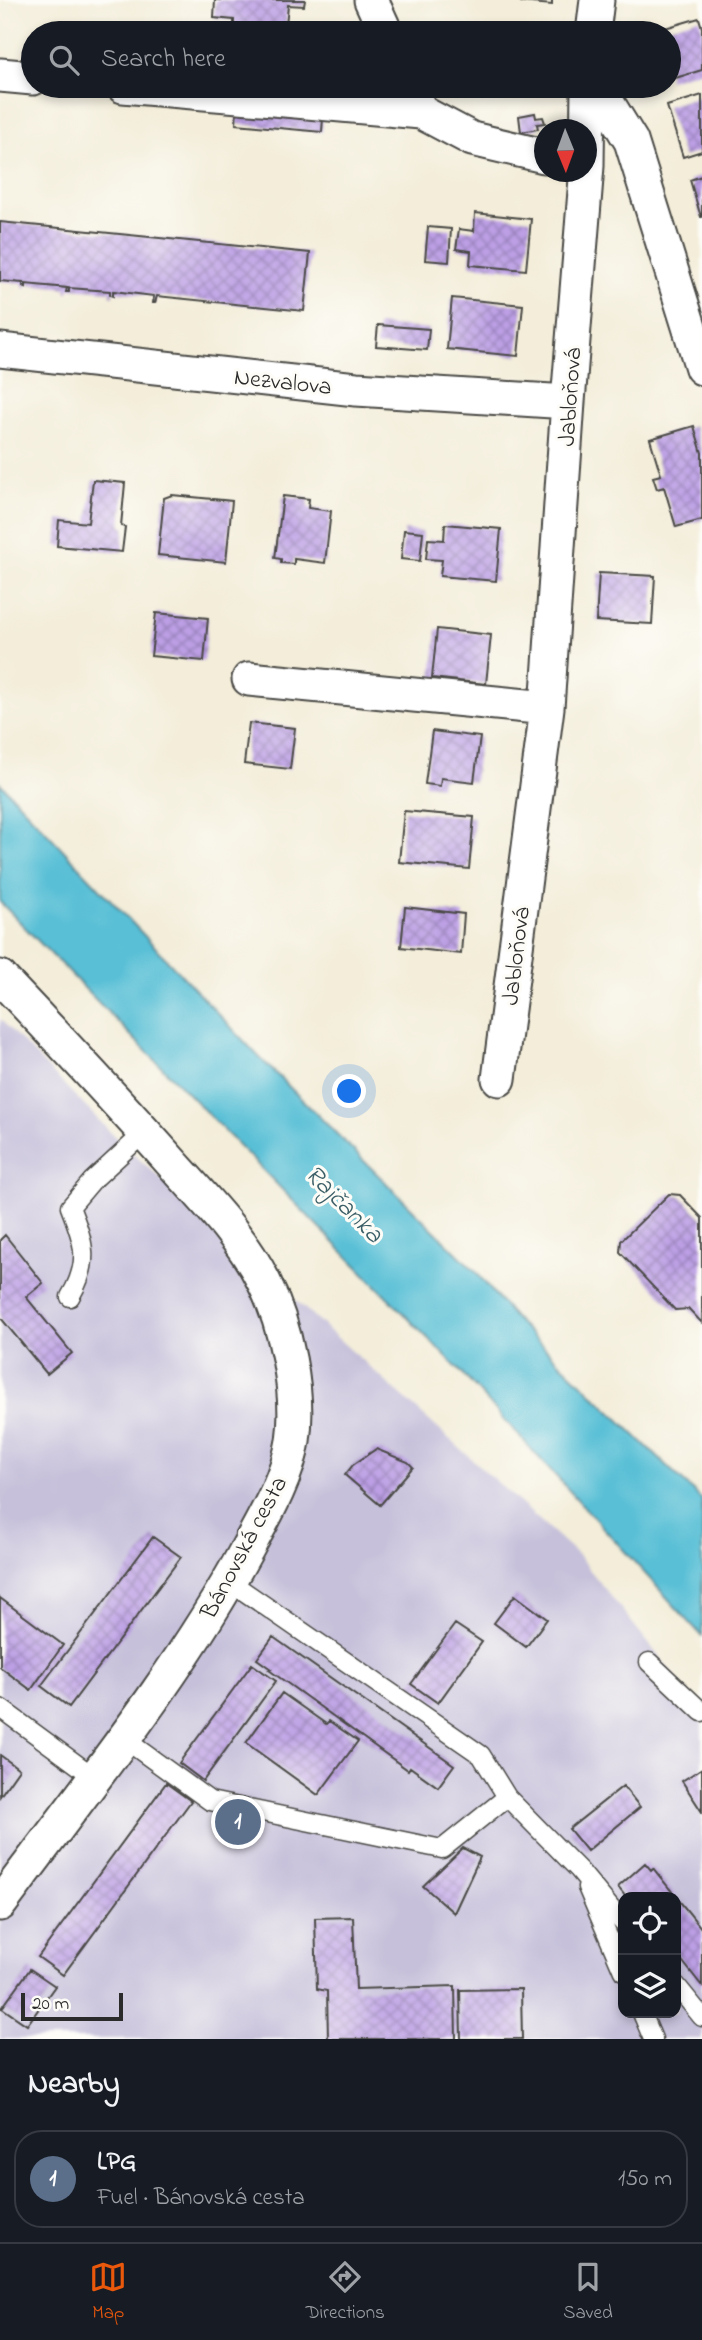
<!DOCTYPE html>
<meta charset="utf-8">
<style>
body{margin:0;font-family:"Indie Flower",sans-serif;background:#242831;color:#f1f3f6}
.controls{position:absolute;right:21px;bottom:21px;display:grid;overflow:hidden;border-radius:14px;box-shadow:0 4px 10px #0003}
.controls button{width:63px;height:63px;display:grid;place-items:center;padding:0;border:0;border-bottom:2px solid #363941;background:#171b24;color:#f1f3f6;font:35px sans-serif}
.compass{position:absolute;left:534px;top:119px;width:63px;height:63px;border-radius:50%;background:#171b24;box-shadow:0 4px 10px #0003;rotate:179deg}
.scale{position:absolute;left:21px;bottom:18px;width:102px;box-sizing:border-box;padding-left:7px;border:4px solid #2b2b2b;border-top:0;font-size:19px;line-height:24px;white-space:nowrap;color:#2b2b2b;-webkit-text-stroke:5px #fdfcf7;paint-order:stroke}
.you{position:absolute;left:350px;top:1092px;width:24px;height:24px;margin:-18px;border:5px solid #fff;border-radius:50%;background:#1a73e8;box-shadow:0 0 0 10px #1a73e833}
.badge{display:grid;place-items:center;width:46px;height:46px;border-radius:50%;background:#ea580c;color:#fff;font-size:23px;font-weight:700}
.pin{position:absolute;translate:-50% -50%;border:4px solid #fff;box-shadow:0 2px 7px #0006}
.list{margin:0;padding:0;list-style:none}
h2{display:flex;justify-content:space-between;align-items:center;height:91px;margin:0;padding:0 28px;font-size:30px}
h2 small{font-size:23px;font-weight:400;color:#9ea1a6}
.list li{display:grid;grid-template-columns:46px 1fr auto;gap:21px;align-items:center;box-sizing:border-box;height:98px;margin:0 14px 14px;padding:0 14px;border:2px solid #363941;border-radius:28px}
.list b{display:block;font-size:26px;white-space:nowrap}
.list p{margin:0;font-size:23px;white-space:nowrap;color:#9ea1a6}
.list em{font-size:23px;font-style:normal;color:#9ea1a6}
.icon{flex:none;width:38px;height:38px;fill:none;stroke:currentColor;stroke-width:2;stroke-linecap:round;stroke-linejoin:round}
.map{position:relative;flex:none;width:702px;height:2039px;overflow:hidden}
.search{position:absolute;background:#171b24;box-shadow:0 4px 10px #0003;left:21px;right:21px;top:21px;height:77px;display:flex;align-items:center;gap:18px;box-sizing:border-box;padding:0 24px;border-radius:38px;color:#9ea1a6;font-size:26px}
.sheet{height:203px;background:#171b24}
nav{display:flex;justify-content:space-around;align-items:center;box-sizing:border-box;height:98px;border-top:2px solid #363941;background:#171b24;font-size:19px;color:#9ea1a6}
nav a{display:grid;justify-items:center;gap:4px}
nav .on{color:#ea580c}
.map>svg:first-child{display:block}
.industrial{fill:#c6c0da;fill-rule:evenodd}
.water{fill:#59bfd6;stroke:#427580;stroke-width:2}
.building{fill:url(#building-cross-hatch)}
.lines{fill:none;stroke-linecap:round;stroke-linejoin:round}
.lane-casing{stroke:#494845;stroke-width:21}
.street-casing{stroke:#494845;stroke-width:37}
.lane{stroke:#fff;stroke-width:18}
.street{stroke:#fff;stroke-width:33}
.labels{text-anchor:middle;stroke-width:6;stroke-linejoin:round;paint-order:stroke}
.street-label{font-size:24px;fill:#2b2b2b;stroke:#fdfcf7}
.water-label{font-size:26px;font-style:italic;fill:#3b5f67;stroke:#fdfcf7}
</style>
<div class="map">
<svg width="702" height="2039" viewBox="0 0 702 2039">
<defs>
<pattern id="building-cross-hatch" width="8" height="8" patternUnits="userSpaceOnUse" patternTransform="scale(1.75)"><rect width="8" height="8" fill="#bc9fe5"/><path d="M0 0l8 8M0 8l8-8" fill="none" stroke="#9982ba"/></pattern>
</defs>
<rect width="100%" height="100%" fill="#fdfcf7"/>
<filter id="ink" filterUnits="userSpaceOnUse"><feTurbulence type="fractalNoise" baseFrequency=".0143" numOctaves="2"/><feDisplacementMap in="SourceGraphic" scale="14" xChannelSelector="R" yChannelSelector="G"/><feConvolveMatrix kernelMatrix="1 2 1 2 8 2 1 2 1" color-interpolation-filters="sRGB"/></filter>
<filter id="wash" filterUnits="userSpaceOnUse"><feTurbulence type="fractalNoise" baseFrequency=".00686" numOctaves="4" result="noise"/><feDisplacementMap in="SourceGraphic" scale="28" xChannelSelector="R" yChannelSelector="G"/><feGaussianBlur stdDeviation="1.57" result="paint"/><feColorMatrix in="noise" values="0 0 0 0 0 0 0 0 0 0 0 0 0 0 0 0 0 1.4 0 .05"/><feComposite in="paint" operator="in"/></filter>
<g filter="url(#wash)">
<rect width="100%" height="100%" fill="#f3edd9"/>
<!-- industrial -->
<path class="industrial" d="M0 1019 118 1140 577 1554 702 1710V2039H0ZM623 1897H676V2013H623Z"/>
<!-- water -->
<path class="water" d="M0 783 260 1058 476 1272 515 1319 702 1500V1636L459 1370 0 902Z"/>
<g id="blocks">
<!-- building -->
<path class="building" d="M215 0H305L304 6 288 5 286 25 323 29V33L216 31 217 25 234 26V20L214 18Z
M521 0H552V5L521 2Z
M699 18 702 28V70L669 80V33H648Z
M492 86H543V93Z
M702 95V151L683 157 667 106Z
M237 110 323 118 322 132 236 124Z
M535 113 536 118 543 117 545 123 537 124 538 129 521 132 519 116Z
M702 176V217H701L690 180Z
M475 213 531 219 526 270 470 265 471 251 456 249 459 229 474 231Z
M0 222 310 253 304 311 157 296 155 303H153L154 296 113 291V296L110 295V291L69 288V292H66L67 288 26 284V288L23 287V283L0 281Z
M428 227 451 229 449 262 425 260Z
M452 298 523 305 518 356 447 349Z
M378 325 429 329 427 350 376 346Z
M694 426 702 453V520L676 527 664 487 657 489 653 477 661 475 650 439Z
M93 480 125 483 121 526 125 527 122 552 57 546 59 520 88 523Z
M172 495 232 501 226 562 158 555 164 498Z
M283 496 309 499 308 508 331 511 325 563 294 559V564L281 563V559L275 558Z
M445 524 501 529 496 581 440 576 442 560 426 559 428 539 444 540Z
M404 530 423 532 420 561 401 559Z
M599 573 655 576 652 624 596 621Z
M156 613 208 618 204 661 151 656Z
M437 629 491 635 486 684 432 678Z
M249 723 295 728 290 769 244 764Z
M432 731 480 737 474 782 441 778 440 786 425 784Z
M404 811 474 817 469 869 399 862Z
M405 907 464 914 461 954 401 947Z
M669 1194 680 1195 702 1218V1323L689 1309 675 1310 620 1252 621 1241Z
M5 1235 43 1283 26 1297 72 1353 47 1374 0 1317V1240Z
M376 1449 408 1462 413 1467 380 1505 345 1475 353 1465Z
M153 1537 181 1557 69 1707 41 1686Z
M515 1595 547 1619 526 1647 494 1623Z
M0 1598 63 1645 31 1690 0 1667Z
M455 1624 482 1642 438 1703 411 1684Z
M273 1637 454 1765 438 1787 410 1767 408 1770 269 1670 271 1669 257 1659Z
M252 1664 276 1681 203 1781 179 1763Z
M282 1693 326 1724 329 1721 358 1741 318 1795 246 1743Z
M0 1755 19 1769 0 1796Z
M702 1768V1812L682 1781Z
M166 1783 191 1801 63 1975 38 1957Z
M623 1786 640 1807 587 1851 569 1829Z
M463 1848 480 1857 454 1913 423 1886Z
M645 1863 651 1870 653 1868 702 1929V1986L676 1953V1897H626L618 1887Z
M353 1917 356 1989 455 1986 456 2039H328L327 1991 317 1989 315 1918Z
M30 1969 55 1986 27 2025 2 2008Z
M521 1989 522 2039H461L460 1990Z"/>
</g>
</g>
<g filter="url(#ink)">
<use href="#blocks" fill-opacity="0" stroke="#494845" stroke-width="2"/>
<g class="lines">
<defs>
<path id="lane" d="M70 1297C91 1262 84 1242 70 1207L92 1181 145 1132
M229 1581 481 1755 507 1797 579 1870 623 1923
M649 1662 702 1712
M0 1708 94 1777
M123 1738 210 1801 442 1849 507 1797
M587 1887 623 1971
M676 1985 702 2017
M642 2013 653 2039"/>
<path id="street" d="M371 0 386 33
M593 33 597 0
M0 75 33 78
M123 86 421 112
M409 86 421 112 472 139 544 156
M597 86 631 141 702 368
M0 350 356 389 568 402
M249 679 547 708
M0 977C58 1038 116 1100 172 1163 205 1200 242 1237 264 1282 286 1326 300 1393 293 1441 287 1479 265 1516 247 1549 178 1676 85 1789 0 1904
M499 1079 547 708 568 402 587 166 588 86"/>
</defs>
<!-- lane casing -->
<use href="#lane" class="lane-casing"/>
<!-- street casing -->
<use href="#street" class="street-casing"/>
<!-- lane -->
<use href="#lane" class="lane"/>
<!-- street -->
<use href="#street" class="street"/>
</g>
</g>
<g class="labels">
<!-- street labels -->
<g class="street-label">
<text transform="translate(283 381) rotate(6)" y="8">Nezvalova</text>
<text transform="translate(569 397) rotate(-86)" y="8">Jabloňová</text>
<text transform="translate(515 956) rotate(-83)" y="8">Jabloňová</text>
<text transform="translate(243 1547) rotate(-62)" y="8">Bánovská cesta</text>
</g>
<!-- water labels -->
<g class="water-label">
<text transform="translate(345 1203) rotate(45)" y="9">Rajčanka</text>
</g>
</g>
</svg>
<div class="controls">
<button><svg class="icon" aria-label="locate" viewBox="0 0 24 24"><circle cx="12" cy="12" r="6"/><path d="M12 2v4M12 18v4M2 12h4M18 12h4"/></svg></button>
<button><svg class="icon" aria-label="layers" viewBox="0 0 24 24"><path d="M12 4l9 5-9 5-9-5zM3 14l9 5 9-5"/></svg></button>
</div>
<svg class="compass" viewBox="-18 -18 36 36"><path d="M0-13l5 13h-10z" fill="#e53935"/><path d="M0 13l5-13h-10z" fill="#9ea1a6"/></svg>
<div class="scale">20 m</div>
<div class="you"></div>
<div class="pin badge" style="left:238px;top:1822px;background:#5c6f8a">1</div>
<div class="search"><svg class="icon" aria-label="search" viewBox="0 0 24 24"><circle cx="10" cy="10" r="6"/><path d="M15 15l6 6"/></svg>Search here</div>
</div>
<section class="sheet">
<h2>Nearby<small></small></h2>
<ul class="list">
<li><span class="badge" style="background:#5c6f8a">1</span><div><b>LPG</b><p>Fuel · Bánovská cesta</p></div><em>150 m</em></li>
</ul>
</section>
<nav>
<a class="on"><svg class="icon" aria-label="map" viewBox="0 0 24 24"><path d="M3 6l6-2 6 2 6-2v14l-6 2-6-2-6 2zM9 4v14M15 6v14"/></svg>Map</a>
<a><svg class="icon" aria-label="directions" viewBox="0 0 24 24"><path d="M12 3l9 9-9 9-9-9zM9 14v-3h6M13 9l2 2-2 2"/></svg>Directions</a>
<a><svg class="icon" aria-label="saved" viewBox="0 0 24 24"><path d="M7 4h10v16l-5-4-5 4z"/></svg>Saved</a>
</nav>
